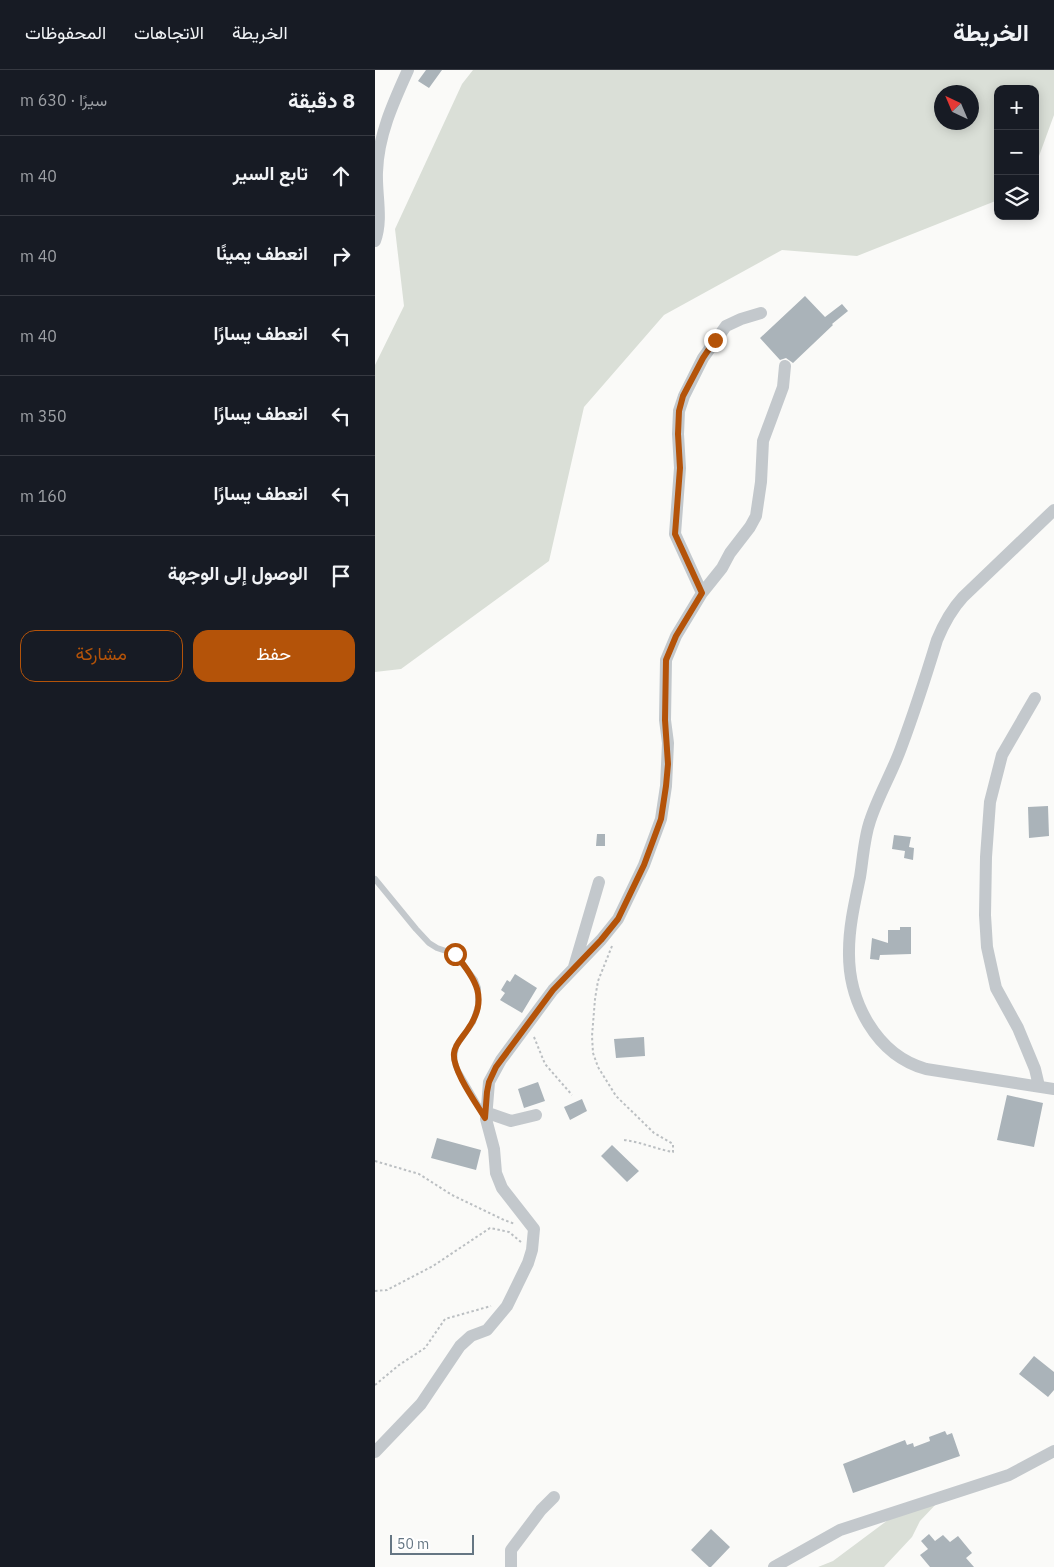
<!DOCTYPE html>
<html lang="ar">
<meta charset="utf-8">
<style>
body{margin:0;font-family:"IBM Plex Sans",Vazirmatn,sans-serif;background:#242831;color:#f1f3f6;direction:rtl}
.controls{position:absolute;right:15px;top:15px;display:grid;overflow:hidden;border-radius:10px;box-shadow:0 2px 12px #0003}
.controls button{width:45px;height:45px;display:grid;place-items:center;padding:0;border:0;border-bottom:1px solid #363941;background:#171b24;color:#f1f3f6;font:25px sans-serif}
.compass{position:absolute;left:559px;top:15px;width:45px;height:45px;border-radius:50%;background:#171b24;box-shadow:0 2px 12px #0003;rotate:316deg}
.scale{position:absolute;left:15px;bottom:12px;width:84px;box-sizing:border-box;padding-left:5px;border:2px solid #657683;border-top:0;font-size:14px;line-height:18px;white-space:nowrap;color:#657683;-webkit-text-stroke:4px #fff;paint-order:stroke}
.stop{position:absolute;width:15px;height:15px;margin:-11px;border:4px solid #b45309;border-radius:50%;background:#fff}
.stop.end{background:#b45309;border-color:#fff;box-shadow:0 1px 5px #0008}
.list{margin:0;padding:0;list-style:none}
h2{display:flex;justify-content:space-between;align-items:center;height:65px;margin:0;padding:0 20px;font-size:21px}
h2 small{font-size:16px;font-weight:400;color:#9ea1a6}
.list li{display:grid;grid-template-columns:32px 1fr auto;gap:15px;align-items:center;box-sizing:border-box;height:80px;padding:0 20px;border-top:1px solid #363941}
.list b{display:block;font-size:19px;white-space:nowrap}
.list em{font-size:16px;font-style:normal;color:#9ea1a6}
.actions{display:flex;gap:10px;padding:15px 20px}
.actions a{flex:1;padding:11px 0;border:1px solid #b45309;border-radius:15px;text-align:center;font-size:18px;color:#b45309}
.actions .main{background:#b45309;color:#fff}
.icon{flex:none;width:28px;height:28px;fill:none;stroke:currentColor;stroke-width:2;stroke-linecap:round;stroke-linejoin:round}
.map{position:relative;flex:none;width:679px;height:1497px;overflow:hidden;direction:ltr}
header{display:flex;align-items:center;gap:30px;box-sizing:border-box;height:70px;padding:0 25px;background:#171b24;border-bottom:1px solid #363941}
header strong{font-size:24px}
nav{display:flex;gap:28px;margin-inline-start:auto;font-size:18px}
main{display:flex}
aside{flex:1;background:#171b24}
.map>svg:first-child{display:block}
.green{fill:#dadfd7;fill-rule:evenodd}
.building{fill:#aab3b9}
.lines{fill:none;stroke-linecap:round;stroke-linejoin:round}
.path{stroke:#bbbfc2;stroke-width:2;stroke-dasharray:2.5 2.5;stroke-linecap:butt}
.service{stroke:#c3c8cc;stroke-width:6}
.minor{stroke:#c3c8cc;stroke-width:12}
.route{stroke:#b45309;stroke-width:6}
</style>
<header>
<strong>الخريطة</strong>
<nav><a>الخريطة</a><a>الاتجاهات</a><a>المحفوظات</a></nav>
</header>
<main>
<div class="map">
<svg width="679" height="1497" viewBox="0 0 679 1497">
<rect width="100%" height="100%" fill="#fafaf8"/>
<!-- green -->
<path class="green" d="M98 0H679V45L660 97V19H623V130L482 186 407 180 289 245 209 337 174 491 26 599 0 602V295L29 236 20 159 87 14ZM566 22H596V52H566Z
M563 1432 545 1451 537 1467 509 1497H443L458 1491 517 1447Z"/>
<!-- building -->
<path class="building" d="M51 0H67L54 18 43 11Z
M430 226 450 247 467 234 473 241 457 254 458 255 418 293 411 288 405 290 385 268Z
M673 736 674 766 654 768 653 737Z
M222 764H230V776H221Z
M519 765 536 767 534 777 539 778 538 790 529 788 530 781 517 779Z
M525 857H536V884L505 885 504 890 495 889 497 868 513 873V860H525Z
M140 904 162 918 147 943 125 930 130 923 126 920 132 910 135 912Z
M269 967 270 986 241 988 239 969Z
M163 1012 170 1031 149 1038 143 1019Z
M632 1025 668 1033 659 1077 622 1070Z
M207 1029 212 1041 195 1050 189 1037Z
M62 1068 106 1080 101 1100 56 1088Z
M237 1075 264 1101 252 1112 226 1086Z
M659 1286 679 1302V1320L673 1327 644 1304Z
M570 1361 572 1365 577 1363 585 1386 478 1423 468 1394 530 1370 532 1375 538 1373 539 1377 555 1371 554 1367Z
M336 1459 355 1477 336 1497H334L316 1480Z
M554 1464 560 1471 568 1465 575 1472 583 1466 597 1483 591 1488 599 1497H555L545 1485 553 1479 546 1471Z"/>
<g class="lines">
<!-- path -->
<path class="path" d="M237 876 223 911 220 929 217 966 218 983 223 997 241 1026 279 1063 298 1074V1082C281 1079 266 1072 249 1070
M159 967 170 994 197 1025
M0 1091 44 1104 77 1125 129 1150 140 1154
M0 1221 12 1220 58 1196 115 1158 134 1162 146 1172
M0 1315 24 1295 50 1278 70 1249 116 1236"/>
<!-- service -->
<path class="service" d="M0 809 41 859 54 873 62 878 80 884 100 910 103 918V936L98 952 81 976 79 989 82 999 109 1045"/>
<!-- minor -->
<path class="minor" d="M0 171C8 149 1 125 2 102 3 66 18 33 33 0
M679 440 588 527C576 540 569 553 562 570 551 606 539 643 526 678 517 703 503 726 495 751 489 768 488 789 485 807 480 831 474 856 474 881 473 931 501 985 551 999L679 1019
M327 523 347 498 355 483 375 457 381 446 386 412 388 371 408 317 410 296
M660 628 627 685 615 732 611 787 610 845 612 877 621 918 643 958 660 999 664 1016
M199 897 224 812
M110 1042 136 1051 161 1045
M0 1382 46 1334 85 1276 96 1266 112 1260 132 1236 153 1193 157 1180 159 1159 127 1118 121 1103 119 1079 111 1049 114 1012 126 990 178 920 226 870 243 849 269 795 286 749 291 716 293 673 290 650 291 590 301 566 327 523 300 464 305 398 303 364 304 341 309 326 328 288 351 256 366 249 386 243
M136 1497V1480L166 1440 179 1427
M399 1497 465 1460 634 1405 679 1381"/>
</g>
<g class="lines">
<!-- route -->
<path class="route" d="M80 884C101 909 114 929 93 959 88 967 80 974 79 983 77 1000 101 1033 110 1048L112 1022 114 1012 121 997 178 920 226 870 243 849 269 795 286 749 291 716 293 694 290 650 291 590 301 566 327 523 300 464 305 398 303 364 304 341 308 326 328 288 340 270"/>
</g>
</svg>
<div class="controls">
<button>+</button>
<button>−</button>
<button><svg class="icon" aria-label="layers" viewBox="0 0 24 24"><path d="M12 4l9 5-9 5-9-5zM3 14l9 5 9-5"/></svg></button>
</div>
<svg class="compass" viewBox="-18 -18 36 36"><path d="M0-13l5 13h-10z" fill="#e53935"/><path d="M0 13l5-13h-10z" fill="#9ea1a6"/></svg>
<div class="scale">50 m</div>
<div class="stop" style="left:80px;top:884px"></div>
<div class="stop end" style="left:340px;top:270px"></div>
</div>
<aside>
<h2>8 دقيقة<small>سيرًا · 630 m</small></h2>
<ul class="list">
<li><svg class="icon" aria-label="ahead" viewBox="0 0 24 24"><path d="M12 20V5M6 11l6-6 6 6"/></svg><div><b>تابع السير</b></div><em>40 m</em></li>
<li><svg class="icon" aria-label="right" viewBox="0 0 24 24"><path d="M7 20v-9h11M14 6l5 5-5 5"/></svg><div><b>انعطف يمينًا</b></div><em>40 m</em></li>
<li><svg class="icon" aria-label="left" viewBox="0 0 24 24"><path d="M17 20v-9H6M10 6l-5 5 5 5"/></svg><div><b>انعطف يسارًا</b></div><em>40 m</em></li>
<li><svg class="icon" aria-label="left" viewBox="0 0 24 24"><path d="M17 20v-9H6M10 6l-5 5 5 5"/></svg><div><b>انعطف يسارًا</b></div><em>350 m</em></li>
<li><svg class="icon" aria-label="left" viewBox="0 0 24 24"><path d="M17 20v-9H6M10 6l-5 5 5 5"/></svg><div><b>انعطف يسارًا</b></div><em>160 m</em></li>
<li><svg class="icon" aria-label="arrive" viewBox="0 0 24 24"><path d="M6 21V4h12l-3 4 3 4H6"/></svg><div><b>الوصول إلى الوجهة</b></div></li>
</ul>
<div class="actions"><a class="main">حفظ</a><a>مشاركة</a></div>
</aside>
</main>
